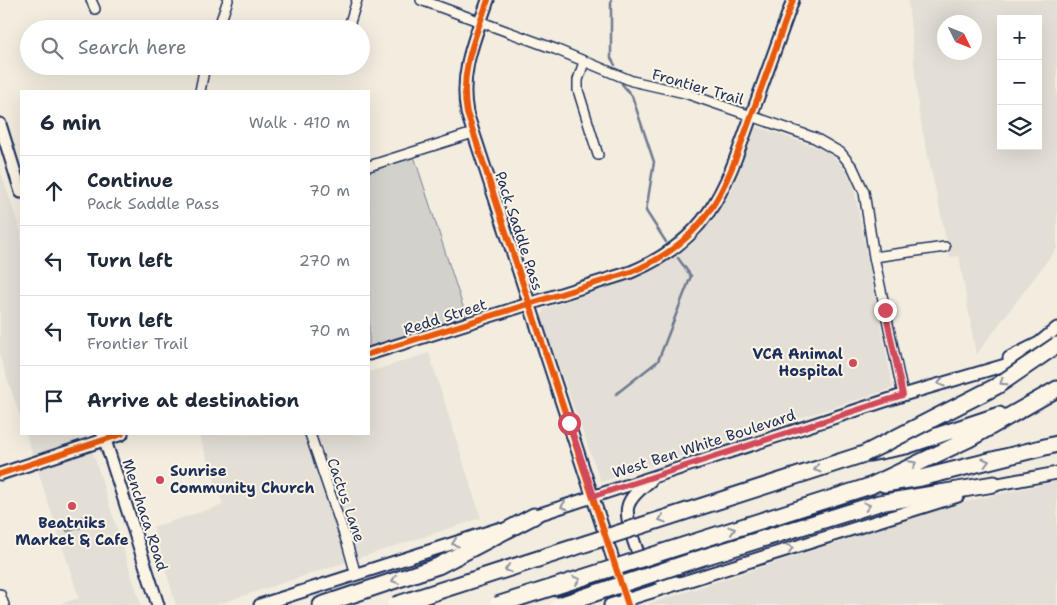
<!DOCTYPE html>
<meta charset="utf-8">
<style>
body{margin:0;font-family:"Shantell Sans",sans-serif;background:#f2f2f3;color:#1f2937}
.controls{position:absolute;right:15px;top:15px;display:grid;overflow:hidden;border-radius:0px;box-shadow:0 5px 20px #0002}
.controls button{width:45px;height:45px;display:grid;place-items:center;padding:0;border:0;border-bottom:1px solid #e0e1e3;background:#fff;color:#1f2937;font:25px sans-serif}
.compass{position:absolute;left:937px;top:15px;width:45px;height:45px;border-radius:50%;background:#fff;box-shadow:0 5px 20px #0002;rotate:133deg}
.stop{position:absolute;width:15px;height:15px;margin:-11px;border:4px solid #d1495b;border-radius:50%;background:#fff}
.stop.end{background:#d1495b;border-color:#fff;box-shadow:0 1px 5px #0008}
.list{margin:0;padding:0;list-style:none}
h2{display:flex;justify-content:space-between;align-items:center;height:65px;margin:0;padding:0 20px;font-size:21px}
h2 small{font-size:16px;font-weight:400;color:#747a83}
.list li{display:grid;grid-template-columns:32px 1fr auto;gap:15px;align-items:center;box-sizing:border-box;height:70px;padding:0 20px;border-top:1px solid #e0e1e3}
.list b{display:block;font-size:19px;white-space:nowrap}
.list p{margin:0;font-size:16px;white-space:nowrap;color:#747a83}
.list em{font-size:16px;font-style:normal;color:#747a83}
.icon{flex:none;width:28px;height:28px;fill:none;stroke:currentColor;stroke-width:2;stroke-linecap:round;stroke-linejoin:round}
.map{position:relative;flex:none;width:1057px;height:605px;overflow:hidden}
.search{position:absolute;background:#fff;box-shadow:0 5px 20px #0002;left:20px;top:20px;width:350px;height:55px;display:flex;align-items:center;gap:12px;box-sizing:border-box;padding:0 18px;border-radius:28px;color:#747a83;font-size:19px}
.panel{position:absolute;background:#fff;box-shadow:0 5px 20px #0002;left:20px;top:90px;width:350px;height:345px;border-radius:0px}
.map>svg:first-child{display:block}
.built{fill:#e3dfd6;fill-rule:evenodd}
.green{fill:#d3d1cc;stroke:#778095}
.water{fill:#a9acb3;stroke:#707a91}
.lines{fill:none;stroke-linecap:round;stroke-linejoin:round}
.stream{stroke:#707a91;stroke-width:2.5}
.street-casing{stroke:#1b2f5e;stroke-width:12}
.secondary-casing{stroke:#1b2f5e;stroke-width:15}
.highway-casing{stroke:#1b2f5e;stroke-width:19}
.street{stroke:#fcf5e5;stroke-width:9}
.secondary{stroke:#fcf5e5;stroke-width:11}
.highway{stroke:#fcf5e5;stroke-width:15}
.highway-bridge-casing{stroke:#1b2f5e;stroke-width:19;stroke-linecap:butt}
.highway-bridge{stroke:#fcf5e5;stroke-width:15}
.cycleway-casing{stroke:#fcf5e5;stroke-width:9}
.cycleway{stroke:#e8590c;stroke-width:6}
.oneway{stroke:#8c92a2}
.route{stroke:#d1495b;stroke-width:6}
.poi-dot{fill:#d1495b;stroke:#fcf5e5;stroke-width:2}
.labels{text-anchor:middle;stroke-width:4;stroke-linejoin:round;paint-order:stroke}
.street-label{font-size:15px;fill:#1b2f5e;stroke:#fcf5e5}
.poi-label{font-size:15px;font-weight:bold;fill:#1b2f5e;stroke:#fcf5e5;text-anchor:end}
</style>
<div class="map">
<svg width="1057" height="605" viewBox="0 0 1057 605">
<rect width="100%" height="100%" fill="#f3ede0"/>
<filter id="ink" filterUnits="userSpaceOnUse"><feTurbulence type="fractalNoise" baseFrequency=".02" numOctaves="2"/><feDisplacementMap in="SourceGraphic" scale="10" xChannelSelector="R" yChannelSelector="G"/><feConvolveMatrix kernelMatrix="1 2 1 2 8 2 1 2 1" color-interpolation-filters="sRGB"/></filter>
<g filter="url(#ink)">
<!-- built -->
<path class="built" d="M908 0H1057V248L976 355 959 256 950 257 919 114ZM1001 19H1038V146H1001ZM944 22H974V52H944Z
M756 126 822 149 834 157 846 170 853 183 893 388 601 482 541 318 544 309 643 275 665 263 694 242 731 192Z
M0 169 21 232V419L0 357Z
M429 353 481 518 215 605H176L153 527 223 505 199 434H369V372Z
M26 434H87L141 605H57L79 598Z
M1057 481V605H646L948 506Z"/>
<!-- green -->
<path class="green" d="M414 156 466 316 369 347V170Z"/>
<!-- water -->
<path class="water" d="M83 516 87 526 67 532 64 523Z"/>
<g class="lines">
<!-- stream -->
<path class="stream" d="M611 0V58L615 65
M622 84 632 96 654 162 646 211 666 242
M616 394 658 361 691 276 678 258"/>
<defs>
<path id="street" d="M91 0 95 9
M421 0 555 49 632 81 685 93 815 138 841 153 853 168 864 192 874 257 903 395
M218 29 228 0
M348 29 357 0
M584 62 578 80V90L598 155
M200 91 205 66
M369 166 473 133
M874 257 945 247
M310 434 347 543 356 575
M0 594 4 605"/>
<path id="secondary" d="M488 0C475 38 459 72 467 113L628 605
M0 124 21 192
M369 354 631 272C711 239 726 186 753 111 766 74 780 37 793 0
M1009 358 1039 343 1057 328
M103 434 158 605
M0 474 122 434
M651 480C643 487 631 495 628 506 624 518 640 566 651 574 659 580 667 581 676 582
M988 486 1057 473
M528 518 903 395 1036 356
M260 605 498 529
M610 605 958 496"/>
<path id="highway" d="M870 453 906 446 999 415
M884 484 921 478 1057 444
M870 486 969 439 1057 389
M704 557 879 503 994 484
M321 605 438 566 534 516"/>
</defs>
<!-- street casing -->
<use href="#street" class="street-casing"/>
<!-- secondary casing -->
<use href="#secondary" class="secondary-casing"/>
<!-- highway casing -->
<use href="#highway" class="highway-casing"/>
<!-- street -->
<use href="#street" class="street"/>
<!-- secondary -->
<use href="#secondary" class="secondary"/>
<!-- highway -->
<use href="#highway" class="highway"/>
<defs>
<path id="highway-bridge" d="M395 605 864 454 997 386 1057 345
M497 605 870 486
M559 605 704 557"/>
</defs>
<!-- highway-bridge casing -->
<use href="#highway-bridge" class="highway-bridge-casing"/>
<!-- highway-bridge -->
<use href="#highway-bridge" class="highway-bridge"/>
<defs>
<path id="cycleway" d="M488 0C475 38 459 72 467 113L628 605
M369 354 631 272C711 239 726 186 753 111 766 74 780 37 793 0
M0 474 122 434"/>
</defs>
<!-- cycleway casing -->
<use href="#cycleway" class="cycleway-casing"/>
<!-- cycleway -->
<use href="#cycleway" class="cycleway"/>
</g>
<!-- one-way arrows -->
<defs><path id="oneway-chevron" d="M-2-3.5L2.5 0L-2 3.5" fill="none" stroke-width="1.6" stroke-linecap="round" stroke-linejoin="round" transform="scale(1.25)"/></defs>
<g class="oneway">
<use href="#oneway-chevron" transform="translate(1003 382) rotate(147)"/>
<use href="#oneway-chevron" transform="translate(941 383) rotate(163)"/>
<use href="#oneway-chevron" transform="translate(986 462) rotate(-14)"/>
<use href="#oneway-chevron" transform="translate(913 464) rotate(-27)"/>
<use href="#oneway-chevron" transform="translate(817 469) rotate(162)"/>
<use href="#oneway-chevron" transform="translate(564 506) rotate(162)"/>
<use href="#oneway-chevron" transform="translate(867 506) rotate(-15)"/>
<use href="#oneway-chevron" transform="translate(662 519) rotate(162)"/>
<use href="#oneway-chevron" transform="translate(732 530) rotate(-18)"/>
<use href="#oneway-chevron" transform="translate(455 543) rotate(162)"/>
<use href="#oneway-chevron" transform="translate(790 548) rotate(-17)"/>
<use href="#oneway-chevron" transform="translate(508 569) rotate(162)"/>
<use href="#oneway-chevron" transform="translate(395 580) rotate(161)"/>
<use href="#oneway-chevron" transform="translate(577 580) rotate(-18)"/>
</g>
</g>
<g class="lines" filter="url(#ink)">
<!-- route -->
<path class="route" d="M569 423 594 496 903 395 885 310"/>
</g>
<!-- markers -->
<g class="poi-dot">
<circle cx="853" cy="363" r="5"/>
<circle cx="160" cy="480" r="5"/>
<circle cx="72" cy="506" r="5"/>
</g>
<g class="labels">
<!-- street labels -->
<g class="street-label">
<text transform="translate(698 87) rotate(16)" y="5">Frontier Trail</text>
<text transform="translate(519 231) rotate(72)" y="5">Pack Saddle Pass</text>
<text transform="translate(445 317) rotate(-18)" y="5">Redd Street</text>
<text transform="translate(704 444) rotate(-18)" y="5">West Ben White Boulevard</text>
<text transform="translate(346 500) rotate(71)" y="5">Cactus Lane</text>
<text transform="translate(145 515) rotate(72)" y="5">Menchaca Road</text>
</g>
<!-- poi labels -->
<g class="poi-label">
<text x="843" y="359">VCA Animal<tspan x="843" dy="17">Hospital</tspan></text>
<text x="170" y="476" text-anchor="start">Sunrise<tspan x="170" dy="17">Community Church</tspan></text>
<text x="72" y="528" text-anchor="middle">Beatniks<tspan x="72" dy="17">Market &amp; Cafe</tspan></text>
</g>
</g>
</svg>
<div class="controls">
<button>+</button>
<button>−</button>
<button><svg class="icon" aria-label="layers" viewBox="0 0 24 24"><path d="M12 4l9 5-9 5-9-5zM3 14l9 5 9-5"/></svg></button>
</div>
<svg class="compass" viewBox="-18 -18 36 36"><path d="M0-13l5 13h-10z" fill="#e53935"/><path d="M0 13l5-13h-10z" fill="#747a83"/></svg>
<div class="stop" style="left:569px;top:423px"></div>
<div class="stop end" style="left:885px;top:310px"></div>
<div class="search"><svg class="icon" aria-label="search" viewBox="0 0 24 24"><circle cx="10" cy="10" r="6"/><path d="M15 15l6 6"/></svg>Search here</div>
<section class="panel">
<h2>6 min<small>Walk · 410 m</small></h2>
<ul class="list">
<li><svg class="icon" aria-label="ahead" viewBox="0 0 24 24"><path d="M12 20V5M6 11l6-6 6 6"/></svg><div><b>Continue</b><p>Pack Saddle Pass</p></div><em>70 m</em></li>
<li><svg class="icon" aria-label="left" viewBox="0 0 24 24"><path d="M17 20v-9H6M10 6l-5 5 5 5"/></svg><div><b>Turn left</b></div><em>270 m</em></li>
<li><svg class="icon" aria-label="left" viewBox="0 0 24 24"><path d="M17 20v-9H6M10 6l-5 5 5 5"/></svg><div><b>Turn left</b><p>Frontier Trail</p></div><em>70 m</em></li>
<li><svg class="icon" aria-label="arrive" viewBox="0 0 24 24"><path d="M6 21V4h12l-3 4 3 4H6"/></svg><div><b>Arrive at destination</b></div></li>
</ul>
</section>
</div>
